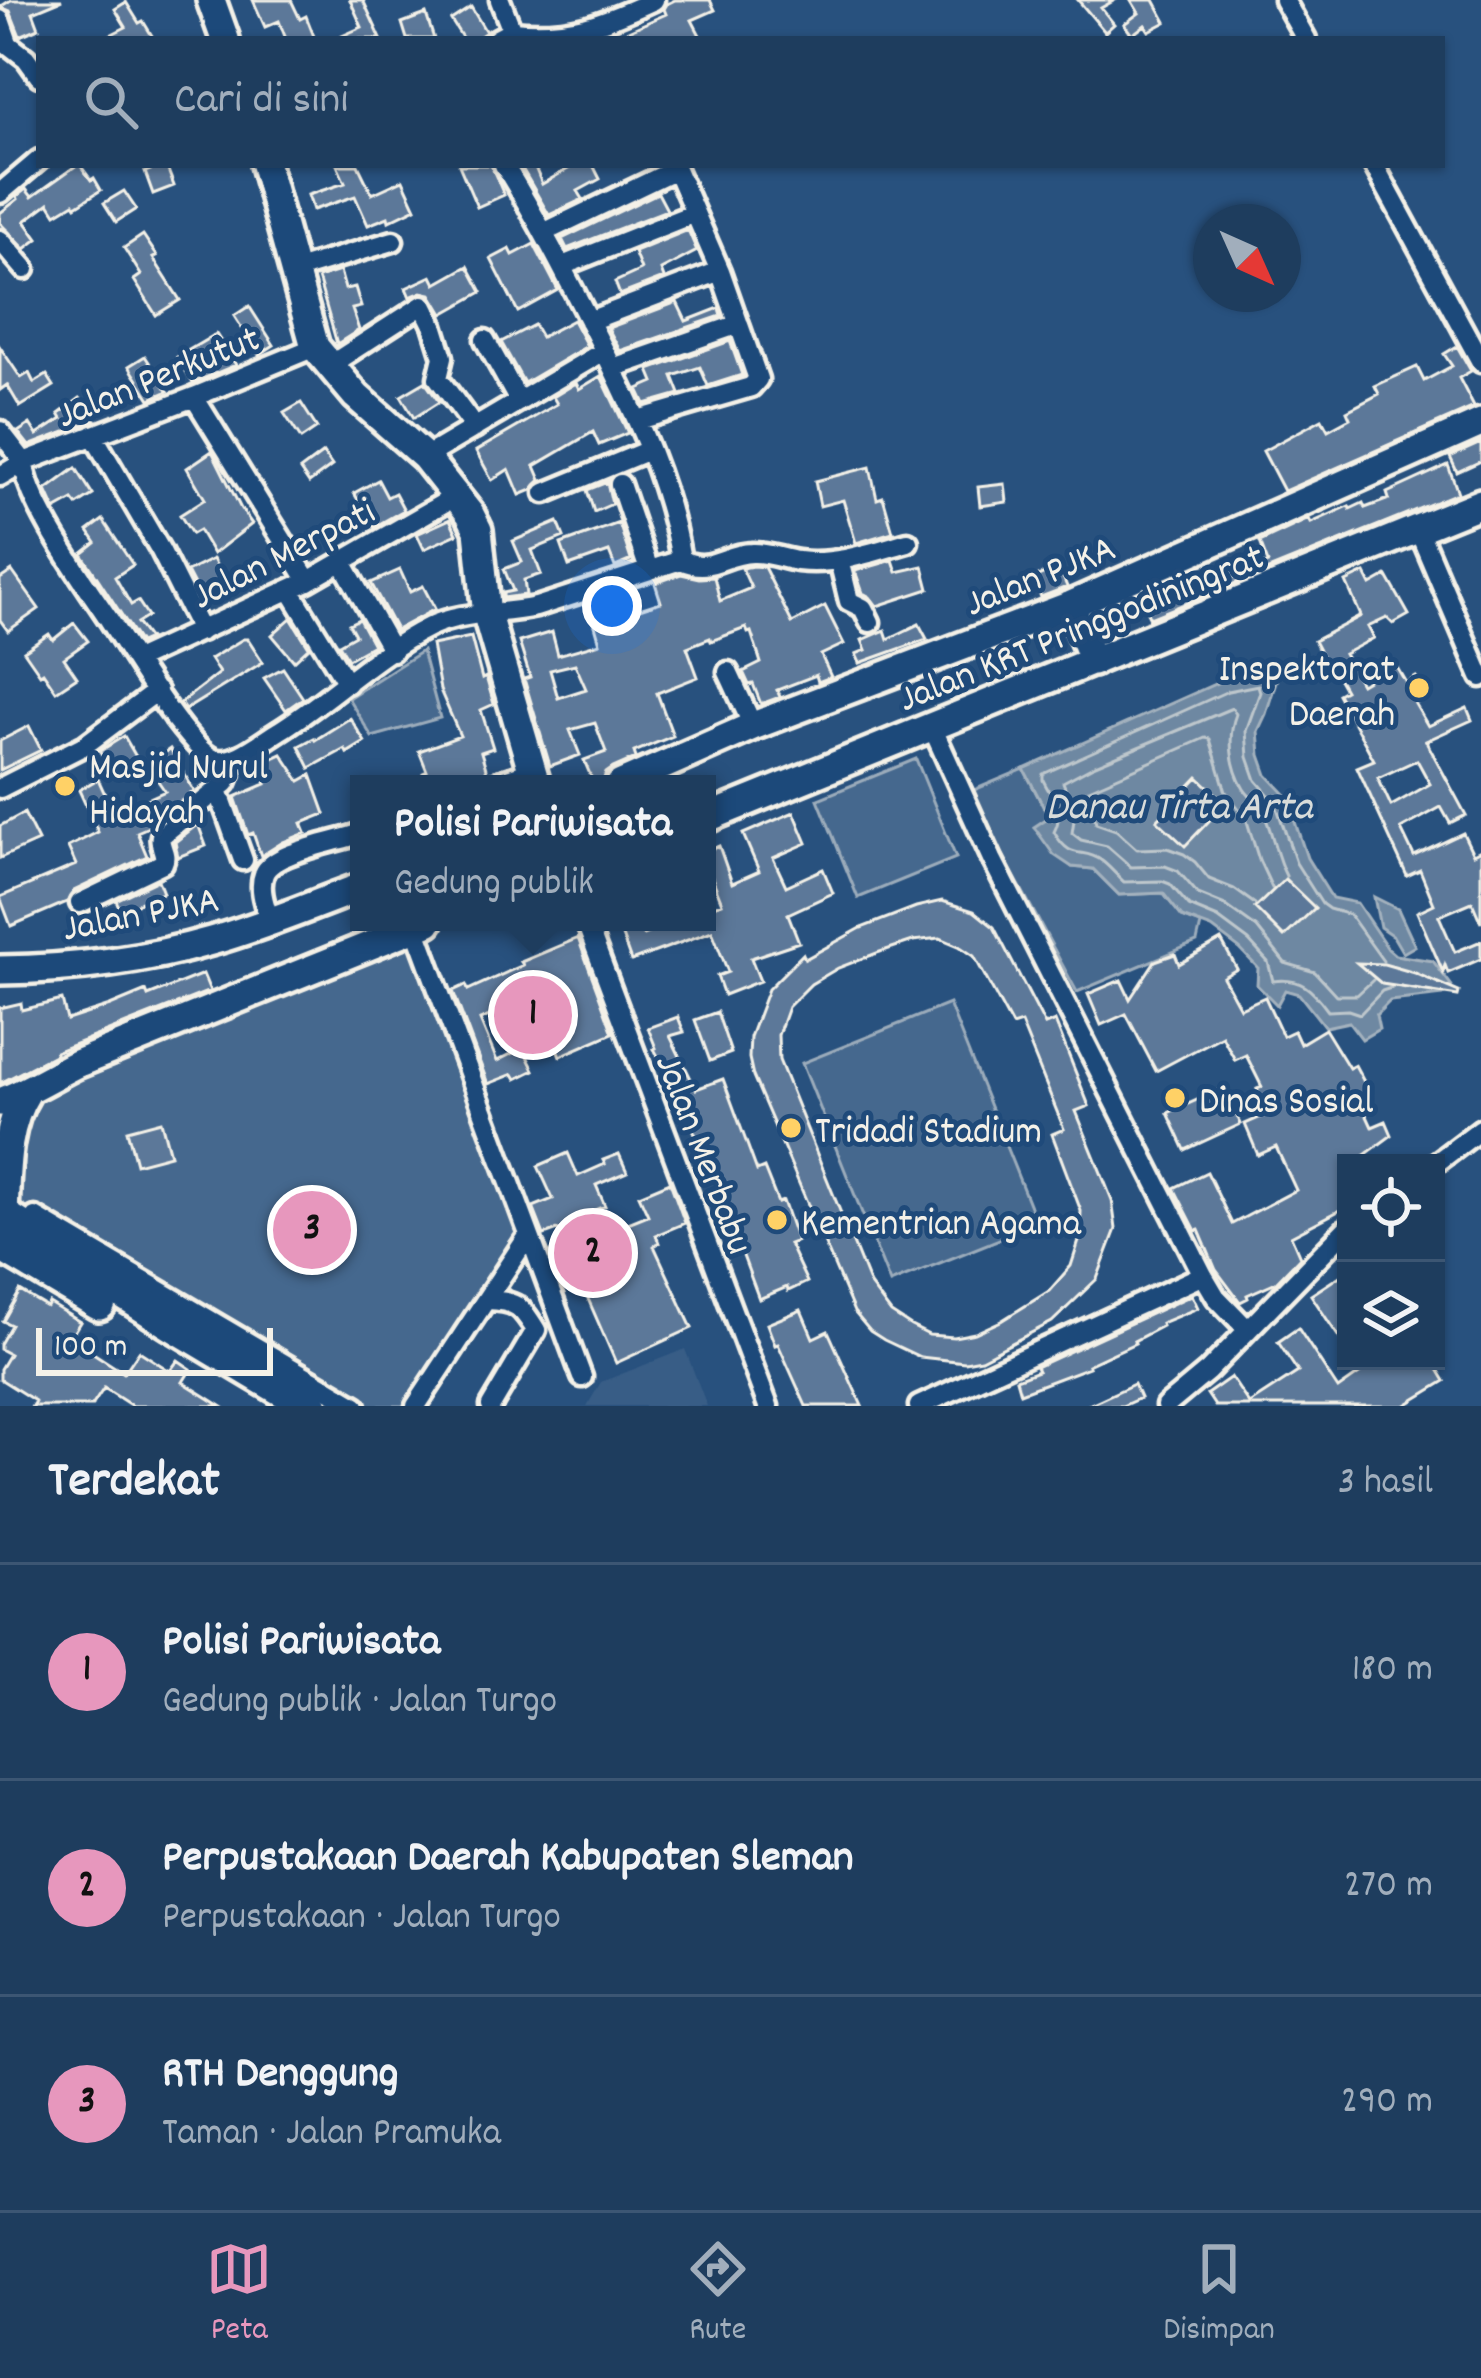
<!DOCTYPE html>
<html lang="id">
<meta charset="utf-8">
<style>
body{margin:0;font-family:Dekko,sans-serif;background:#2b4867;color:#f1f3f6}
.controls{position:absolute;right:36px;bottom:36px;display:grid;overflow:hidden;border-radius:0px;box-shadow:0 3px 9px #0004}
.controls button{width:108px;height:108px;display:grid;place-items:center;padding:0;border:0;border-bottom:3px solid #3c5673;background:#1e3d5e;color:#f1f3f6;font:60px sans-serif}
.compass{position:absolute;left:1193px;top:204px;width:108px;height:108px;border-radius:50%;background:#1e3d5e;box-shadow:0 3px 9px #0004;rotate:135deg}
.scale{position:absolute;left:36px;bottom:30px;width:237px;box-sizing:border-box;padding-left:12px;border:6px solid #f4f1e8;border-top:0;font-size:33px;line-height:42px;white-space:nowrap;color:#f4f1e8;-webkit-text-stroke:9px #1f4a7a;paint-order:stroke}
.you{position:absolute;left:612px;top:606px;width:42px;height:42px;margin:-30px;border:9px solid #fff;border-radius:50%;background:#1a73e8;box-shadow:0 0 0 18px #1a73e833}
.badge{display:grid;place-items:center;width:78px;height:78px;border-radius:50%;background:#e797bd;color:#111;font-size:39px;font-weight:700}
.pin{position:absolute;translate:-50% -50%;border:6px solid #fff;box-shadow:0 3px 12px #0006}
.popup{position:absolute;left:350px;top:775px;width:366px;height:156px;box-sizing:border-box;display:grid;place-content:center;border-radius:0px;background:#1e3d5e;filter:drop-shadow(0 3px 9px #0005);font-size:39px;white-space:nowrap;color:#a1aebc}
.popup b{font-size:45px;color:#f1f3f6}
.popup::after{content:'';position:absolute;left:50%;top:100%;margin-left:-24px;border:24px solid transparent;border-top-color:#1e3d5e}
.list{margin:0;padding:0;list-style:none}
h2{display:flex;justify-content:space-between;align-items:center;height:156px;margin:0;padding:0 48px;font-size:51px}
h2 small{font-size:39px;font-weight:400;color:#a1aebc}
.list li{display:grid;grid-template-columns:78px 1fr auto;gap:36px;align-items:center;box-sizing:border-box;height:216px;padding:0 48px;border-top:3px solid #3c5673}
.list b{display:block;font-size:45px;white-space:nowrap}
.list p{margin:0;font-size:39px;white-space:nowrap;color:#a1aebc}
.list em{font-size:39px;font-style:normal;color:#a1aebc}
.icon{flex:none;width:66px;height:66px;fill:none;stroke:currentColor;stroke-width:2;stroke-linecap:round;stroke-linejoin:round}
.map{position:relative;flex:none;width:1481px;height:1406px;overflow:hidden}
.search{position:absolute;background:#1e3d5e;box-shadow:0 3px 9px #0004;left:36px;right:36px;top:36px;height:132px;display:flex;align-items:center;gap:30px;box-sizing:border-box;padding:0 42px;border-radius:0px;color:#a1aebc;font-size:45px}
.sheet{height:804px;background:#1e3d5e}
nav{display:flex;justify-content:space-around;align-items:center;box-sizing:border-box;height:168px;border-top:3px solid #3c5673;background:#1e3d5e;font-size:33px;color:#a1aebc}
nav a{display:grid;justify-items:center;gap:6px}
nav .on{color:#e797bd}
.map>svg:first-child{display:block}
.built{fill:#375d86}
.green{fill:#45688e;stroke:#9cacbb;stroke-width:3}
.water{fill:#6e88a2;stroke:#a4b2be;stroke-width:3}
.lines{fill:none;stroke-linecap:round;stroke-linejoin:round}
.shore{stroke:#bec7cc;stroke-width:3}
.building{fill:#5b7899;stroke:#f4f1e8;stroke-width:3;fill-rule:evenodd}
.street-casing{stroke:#f4f1e8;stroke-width:27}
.secondary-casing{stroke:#f4f1e8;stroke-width:36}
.highway-casing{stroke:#f4f1e8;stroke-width:42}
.street{stroke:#1f4a7a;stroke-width:18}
.secondary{stroke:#1f4a7a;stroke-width:27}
.highway{stroke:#1f4a7a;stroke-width:33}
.poi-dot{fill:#ffd166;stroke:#1f4a7a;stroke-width:4.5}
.labels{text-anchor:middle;stroke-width:10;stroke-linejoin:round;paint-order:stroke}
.street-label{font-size:39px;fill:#f4f1e8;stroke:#1f4a7a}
.poi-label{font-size:39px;fill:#f4f1e8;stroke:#1f4a7a;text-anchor:start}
.water-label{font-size:42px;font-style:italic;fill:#d9dcda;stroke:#1f4a7a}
</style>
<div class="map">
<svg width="1481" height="1406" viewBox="0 0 1481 1406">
<rect width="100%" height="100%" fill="#28517e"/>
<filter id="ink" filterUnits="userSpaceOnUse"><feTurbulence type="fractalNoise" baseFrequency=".00833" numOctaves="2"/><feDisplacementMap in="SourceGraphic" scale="24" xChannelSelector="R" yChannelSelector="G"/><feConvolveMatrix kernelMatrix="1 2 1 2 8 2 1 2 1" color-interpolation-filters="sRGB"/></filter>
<g filter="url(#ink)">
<!-- built -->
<path class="built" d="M685 1349 707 1406H587L601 1382Z"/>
<!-- green -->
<path class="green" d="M422 651 440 718 372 737 348 698Z
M916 759 956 858 858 898 818 799Z
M1024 769 1049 818 1034 828 1072 867 1093 869 1119 895 1163 893 1182 917 1201 924 1197 942 1077 992 969 792Z
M415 927 528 1236 416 1406H356L5 1200 27 1092Z
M949 1004 1037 1224 890 1283 802 1063Z"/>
<!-- water -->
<path class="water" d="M1281 665 1266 714 1258 731 1260 755 1267 775 1286 795 1307 858 1332 898 1357 903 1388 949 1395 955 1433 961 1452 986 1443 995 1390 1001 1376 1015 1379 1029 1362 1039 1349 1022 1325 1027 1299 994 1285 990 1277 1005 1257 985 1258 968 1240 949 1212 928 1182 917 1163 893 1119 895 1093 869 1072 867 1054 855 1034 827 1049 817 1024 769 1224 680Z
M1374 897 1398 909 1415 946 1403 953 1393 936 1380 927Z"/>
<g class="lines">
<!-- shore -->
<path class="shore" d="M1286 876C1275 855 1273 832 1263 812 1259 803 1249 797 1244 789 1231 768 1227 737 1236 714L1232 708 1093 766 1063 782 1075 813 1072 833 1081 840 1107 846 1131 867 1165 866 1178 871 1198 894 1225 905 1257 928 1285 963 1315 972 1336 995H1357L1373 980
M1255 904 1234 889 1209 879 1195 862 1184 854 1167 848 1137 849 1116 830 1096 823 1089 789 1205 738 1210 739 1226 792 1246 818 1259 860 1272 888
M1383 961 1350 915 1329 909 1322 904 1296 863 1275 802 1256 780 1248 757 1246 731 1260 692 1258 685 1228 691 1043 774V780C1053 800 1065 811 1054 832 1072 863 1082 846 1102 861 1110 867 1117 876 1124 882L1162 881 1170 884 1189 906 1218 918 1249 941 1268 962 1273 981C1301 977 1312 989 1328 1011L1348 1010 1360 1014 1382 991 1391 988"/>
</g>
<!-- building -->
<path class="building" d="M11 0H62L33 12 39 28 20 36 10 11 0 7Z
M253 0H291L300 19 306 16 315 39H286L279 21 265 27Z
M350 0H363L381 39H335L362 27Z
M675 0H710L715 10 692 20 702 39H610L666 14 664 9 667 4Z
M1078 0H1115L1101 8 1114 24 1105 32Z
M1131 0H1154L1166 22 1149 31 1145 25 1132 35 1124 24 1139 13Z
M126 2 139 23 143 21 154 39H102L126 27 115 9Z
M471 7 486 32 476 39H463L451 20Z
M426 14 434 39H407L402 23Z
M77 165H80L91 180 94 178 101 190 76 206 74 203 56 214 49 203 25 221 38 239 25 249 0 223V213L18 199 17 196 26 189 32 197Z
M163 165H166L174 186 153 194 145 172Z
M337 165H358L372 194 403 180 416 208 389 221 388 217 368 225 355 196 313 210 308 195 345 183Z
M459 165H491L504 195 477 207Z
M520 165H534L542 184 575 165H593L600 179 578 191 583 199 549 215Z
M124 191 136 209 116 222 104 203Z
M658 193 667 210 567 249 562 239Z
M688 230 697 251 661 270 664 278 620 295 615 282 641 270 634 252Z
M143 235 157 256 153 258 180 300 156 315 134 280 141 275 124 248Z
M534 244 558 290 518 312 491 259 510 249 513 255Z
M468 266 482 292 443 314 431 294 422 292 410 297 406 288 432 276 436 284Z
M340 271 345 289 355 287 361 307 352 309 359 330 337 344 318 278Z
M677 302 686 321 719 308 721 316 620 351 608 328Z
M249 306 274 345 259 355 234 316Z
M573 320 587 346 524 383 501 342 534 325 541 337Z
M216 334 236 365 193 383 177 357Z
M730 341 742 375 708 386 700 367 673 376 680 394 645 404 638 389 654 382 649 370Z
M1457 346 1471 371 1459 378 1474 407 1284 491 1263 451 1322 419 1328 430 1350 418 1347 411 1379 394 1375 386 1417 367 1424 381 1452 366 1444 354Z
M0 347 21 378 29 373 34 383 47 375 54 386 20 407 7 385 0 390Z
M145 356 168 391 150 399 129 366Z
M601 376 628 433 599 445 593 432 535 466 541 480 532 490 520 495 509 469 492 480 476 451 557 404 553 397 576 383 579 389Z
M425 382 439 402 414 418 401 396Z
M80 398 96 420 29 446 18 432 30 424 37 435 62 419 59 414Z
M301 403 317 428 301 439 284 413Z
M1481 443V461L1457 472 1450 457Z
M212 451 241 509 252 524 213 554 199 530 192 534 180 515 205 499 187 468Z
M323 453 332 466 309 483 300 470Z
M1448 465 1458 493 1150 618 1144 606 1211 577 1210 574 1231 567 1235 577 1268 563 1260 542 1309 519 1311 523 1349 506 1350 509 1363 503 1365 508 1389 499 1387 493Z
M870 467 877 499 883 497 893 532 856 543 843 500 820 506 815 481Z
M76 468 93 495 77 505 73 500 55 510 46 490Z
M378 480 387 497 395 493 404 510 374 527 354 493Z
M607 482 612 504 594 512 587 490Z
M1005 484 1007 502 980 506 978 487Z
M450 519 457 534 424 549 417 534Z
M103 520 133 565 115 577 131 605 138 601 148 616 137 623 149 639 140 643 82 554 96 543 88 531Z
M558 522 564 537 532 550 541 574 524 580 526 595 503 598V593L513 591 504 569 522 562 513 541Z
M619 523 631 560 615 567 609 552 569 566 561 544Z
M213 559 223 578 215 584 217 588 200 597 187 572Z
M893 560 897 572 923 566 929 589 877 606 870 597 863 593 855 571Z
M753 566 764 567 792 623 825 606 844 644 821 655 831 677 818 682 816 675 777 690 780 697 761 704 753 684 749 685 743 672 761 663 751 632 748 633 746 628 711 641 710 638 687 647 698 677 657 693 673 736 634 752 636 758 613 768 606 773 603 781 594 784 584 760 606 752 595 723 570 730 580 755 550 766 524 679 530 677 519 642 552 632 558 655 600 643 590 608 604 604 605 608 622 604 624 614 661 602 655 583 681 574 699 578 714 577 720 601 751 588 742 568ZM575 664 586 689 558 698 550 670Z
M1059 567 1067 587 1041 597 1033 578Z
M400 570 410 592 423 586 435 609 396 630 371 583Z
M12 571 39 609 8 631 0 620V579Z
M1365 573 1371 585 1387 576 1409 615 1393 624 1387 618 1368 627 1374 638 1344 654 1361 684 1395 664 1406 683 1416 677 1427 696 1415 704 1428 726 1467 708 1472 720 1426 741 1466 815 1450 823 1441 807 1401 829 1414 856 1463 833 1473 854 1481 850V923L1472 902 1439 916 1455 952 1481 941V959L1448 973 1445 965 1443 972 1417 912 1434 904 1420 870 1407 876 1357 767 1374 760 1338 694 1345 690 1329 662 1326 664 1314 641 1361 616 1346 582ZM1417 760 1430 784 1391 806 1378 778Z
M291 618 309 647 294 661 272 635Z
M359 619 373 645 348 659 339 644 355 635 349 624Z
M74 623 88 641 64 658 77 677 56 691 43 672 40 674 24 651 49 634 53 640Z
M919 624 927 639 860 663 856 654 866 650 862 640 885 630 888 639Z
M471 637 482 679 486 677 494 704 481 710 493 748 481 752 487 772 481 777 461 782 460 779 447 784H427L423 773 427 771 419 751 460 736 440 690 432 645Z
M243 639H248L263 662 185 710 180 703 219 673 210 659Z
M283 668 303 698 286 710 264 678Z
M350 718 365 742 347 753 345 749 310 768 299 746 314 738 315 740Z
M29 726 41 750 0 770V741Z
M124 736 139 762 114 776 100 751Z
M170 749 194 791 153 825 137 832 147 856 74 891 67 902 11 926 0 897 76 865 68 847 98 832 79 790 98 779 114 814 165 791 147 765Z
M282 754 300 781 311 775 325 814 302 823 306 833 283 842 261 856 253 833 248 835 235 797 266 784 258 765Z
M1198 777 1226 803 1185 846 1157 820Z
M794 812 807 843 773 858 786 886 823 869 833 893 788 914 799 942 751 958 760 981 724 995 717 976 728 972 712 931 631 961 617 922H638L643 935 675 922H707V908L722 903 711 875 707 876V851L719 846 732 883 759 871 743 834Z
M24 813 38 841 0 858V826Z
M198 824 206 846 178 857 175 842Z
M1285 879 1315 908 1284 937 1255 908Z
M158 880 163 893 121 911 116 900Z
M942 901 974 911 994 927 1045 1025 1055 1021 1089 1106 1076 1111 1112 1200 1116 1229 1097 1279 1052 1322 981 1359 965 1362 920 1357 884 1340 870 1331 854 1312 753 1076 749 1058 750 1037 768 989 803 954 805 959 861 928 916 907ZM940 938 959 946 974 956 1012 1026 1021 1023 1064 1129 1052 1134 1081 1211 1080 1238 1071 1266 1049 1291 1001 1321 975 1333 954 1337 929 1335 911 1326 891 1313 870 1285 779 1060 778 1035 788 1007 811 984 838 968 877 953 913 941Z
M578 938 613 1033 560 1056 536 996 480 1020 497 1061 523 1048 534 1070 516 1079 513 1074 488 1084 453 991 466 985 468 990 523 965 521 962Z
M1221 940 1237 969 1223 977 1240 1008 1265 997 1283 1036 1294 1031 1300 1044 1325 1029 1349 1068 1355 1065 1371 1095 1360 1101 1372 1127 1386 1121 1392 1135 1354 1163H1346V1207L1291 1236 1300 1257 1276 1282 1247 1295 1248 1298 1240 1302 1216 1270 1199 1230 1196 1231 1174 1188 1207 1172 1232 1224 1296 1190 1276 1147 1258 1155 1245 1124 1268 1114 1257 1089 1262 1087 1246 1055 1235 1060 1222 1036 1156 1071 1126 1014 1101 1025 1088 994 1121 980 1130 999 1155 961 1175 954 1179 964Z
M1357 963 1384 964 1415 973 1459 992 1458 996 1382 984Z
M203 974 210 991 55 1052 56 1054 0 1083V1008L21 1003 22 1010 62 1000 67 1020 110 1006 146 991 148 996Z
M717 1012 731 1053 710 1061 695 1020Z
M678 1017 684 1032 670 1036 696 1089 723 1079 757 1171 764 1168 778 1203 783 1201 797 1241 789 1244 807 1282 788 1291 787 1287 759 1299 714 1178 712 1180 694 1140 697 1138 672 1081 654 1049 656 1048 648 1028Z
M1224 1088 1241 1124 1185 1150 1168 1113Z
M161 1121 170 1155 136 1164 127 1130Z
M568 1153 578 1176 605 1164 603 1160 619 1154 627 1172 596 1185 605 1206 592 1211 601 1234 648 1215 639 1195 670 1182 685 1223 656 1235 659 1243 654 1246 692 1328 616 1363 558 1230 544 1235 533 1207 553 1199 538 1166Z
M1346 1272V1348L1311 1295Z
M20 1291 47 1307 49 1303 80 1322 70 1338 124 1373 139 1351 170 1371 178 1360 191 1369 183 1382 221 1406H132L104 1388 92 1406H32L35 1401 0 1379V1369L9 1354 0 1349V1344L11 1325 3 1321Z
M1192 1295 1198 1308 1161 1323 1162 1326 1134 1341 1135 1343 1088 1365 1089 1367 1020 1393 1016 1379 1038 1371 1036 1367Z
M801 1310 813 1338 828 1331 862 1406H806L778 1344 775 1345 767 1324Z
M1298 1328 1338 1389 1362 1372 1355 1361H1433L1445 1381 1404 1406H1215L1207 1394 1231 1377 1249 1404 1298 1372 1278 1342Z
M1134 1384 1140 1398 1122 1406H1086Z"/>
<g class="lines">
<defs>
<path id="street" d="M1284 0 1306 39
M0 20 8 43
M512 31C570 37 602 24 654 0
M0 38 26 58 39 76
M497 39 512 31 500 0
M504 165C540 223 570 283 601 344 636 416 668 480 681 560
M1374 165 1481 362
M0 193 39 160
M545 232 676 169 674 165
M0 240 25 269
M562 266 695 213
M293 271 393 241
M589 321 720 271
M485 340 519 401
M330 365 423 305 433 325 443 357 438 378 475 428
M613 368 739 324
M194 397 308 581
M638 420 751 387 758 379 720 271 676 169
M0 431 24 462 194 397 315 347
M93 435 161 551 201 631
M425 457 604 351
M0 476 24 462C25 501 87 586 110 621 128 649 187 748 214 759 234 766 262 741 279 731 330 699 375 654 429 627 462 611 501 615 536 607L681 560
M620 484 649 570
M545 493 649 450
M1418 529 1481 677
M681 560C712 574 722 554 752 553 769 552 782 559 798 561 835 566 873 552 908 542
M839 560 849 601 863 608 870 622
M342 562 392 651
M290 590 347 683
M136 660 308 581 456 496
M728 672 753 726
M932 727 992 859 1203 1275 1216 1297 1248 1330
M492 784 532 771
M0 788 85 745 157 691
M218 790 243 860
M80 903 163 863C168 853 158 846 161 836L226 783 230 773 231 759
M270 921C266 908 258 889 264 874 272 852 337 842 359 834
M586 922 768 1406
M415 927 582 1377
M1436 1163 1481 1129
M35 1217 356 1406
M487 1300C517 1301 521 1306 536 1330L491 1406
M416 1406 528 1236
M919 1406 1203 1275
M1166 1406 1208 1371 1346 1229"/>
<path id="secondary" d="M211 0 225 39
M265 165 315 347 356 396 425 457 470 514 478 530 487 615 536 784
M1071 605 1093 662
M621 784 753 726 1071 605 1481 423
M707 818 1481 503
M0 970C72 969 142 961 211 941 261 927 310 906 359 888
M0 1102C27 1092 50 1077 76 1064L428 922
M4 1216C6 1174 4 1128 27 1092"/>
<path id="highway" d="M0 1214 172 1323 311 1406
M0 1244 99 1303"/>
</defs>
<!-- street casing -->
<use href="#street" class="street-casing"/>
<!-- secondary casing -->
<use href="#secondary" class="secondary-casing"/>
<!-- highway casing -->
<use href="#highway" class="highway-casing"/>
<!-- street -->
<use href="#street" class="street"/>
<!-- secondary -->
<use href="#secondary" class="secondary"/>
<!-- highway -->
<use href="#highway" class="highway"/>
</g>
</g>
<!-- markers -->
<g class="poi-dot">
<circle cx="1419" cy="688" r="12"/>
<circle cx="65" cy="786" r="12"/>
<circle cx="1175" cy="1098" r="12"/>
<circle cx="791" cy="1128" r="12"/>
<circle cx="777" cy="1220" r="12"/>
</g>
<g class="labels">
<!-- street labels -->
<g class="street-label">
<text transform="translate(157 374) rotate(-22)" y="14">Jalan Perkutut</text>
<text transform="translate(282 551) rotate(-27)" y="14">Jalan Merpati</text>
<text transform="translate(1039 573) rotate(-22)" y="14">Jalan PJKA</text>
<text transform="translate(1080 625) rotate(-22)" y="14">Jalan KRT Pringgodiningrat</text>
<text transform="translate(140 911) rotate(-11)" y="14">Jalan PJKA</text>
<text transform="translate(707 1153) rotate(69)" y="14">Jalan Merbabu</text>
</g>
<!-- poi labels -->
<g class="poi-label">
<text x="1395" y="680" text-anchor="end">Inspektorat<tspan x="1395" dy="45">Daerah</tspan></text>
<text x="89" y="778">Masjid Nurul<tspan x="89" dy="45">Hidayah</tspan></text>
<text x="1199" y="1112">Dinas Sosial</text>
<text x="815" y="1142">Tridadi Stadium</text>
<text x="801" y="1234">Kementrian Agama</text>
</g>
<!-- water labels -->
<g class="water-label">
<text x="1179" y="818">Danau Tirta Arta</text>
</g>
</g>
</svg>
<div class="controls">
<button><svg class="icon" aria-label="locate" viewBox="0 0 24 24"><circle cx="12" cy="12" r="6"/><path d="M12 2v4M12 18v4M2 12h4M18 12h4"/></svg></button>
<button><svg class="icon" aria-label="layers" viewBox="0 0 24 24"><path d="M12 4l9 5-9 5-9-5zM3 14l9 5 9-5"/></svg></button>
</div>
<svg class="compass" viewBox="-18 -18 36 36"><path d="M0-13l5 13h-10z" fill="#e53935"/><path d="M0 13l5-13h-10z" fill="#a1aebc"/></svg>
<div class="scale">100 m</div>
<div class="you"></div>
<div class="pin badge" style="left:533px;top:1015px">1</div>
<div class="popup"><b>Polisi Pariwisata</b>Gedung publik</div>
<div class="pin badge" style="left:593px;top:1253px">2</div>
<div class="pin badge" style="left:312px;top:1230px">3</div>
<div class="search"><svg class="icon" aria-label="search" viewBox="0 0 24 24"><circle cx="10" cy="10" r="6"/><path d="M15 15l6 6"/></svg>Cari di sini</div>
</div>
<section class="sheet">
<h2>Terdekat<small>3 hasil</small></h2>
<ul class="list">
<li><span class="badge">1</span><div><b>Polisi Pariwisata</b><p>Gedung publik · Jalan Turgo</p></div><em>180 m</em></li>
<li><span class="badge">2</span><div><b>Perpustakaan Daerah Kabupaten Sleman</b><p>Perpustakaan · Jalan Turgo</p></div><em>270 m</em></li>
<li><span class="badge">3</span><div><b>RTH Denggung</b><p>Taman · Jalan Pramuka</p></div><em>290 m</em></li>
</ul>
</section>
<nav>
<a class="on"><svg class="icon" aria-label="map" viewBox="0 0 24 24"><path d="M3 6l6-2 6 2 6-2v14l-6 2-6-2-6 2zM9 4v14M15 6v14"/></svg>Peta</a>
<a><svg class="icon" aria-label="directions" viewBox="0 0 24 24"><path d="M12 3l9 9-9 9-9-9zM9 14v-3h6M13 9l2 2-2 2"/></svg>Rute</a>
<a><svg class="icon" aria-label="saved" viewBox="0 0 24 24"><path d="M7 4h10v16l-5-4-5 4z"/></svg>Disimpan</a>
</nav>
